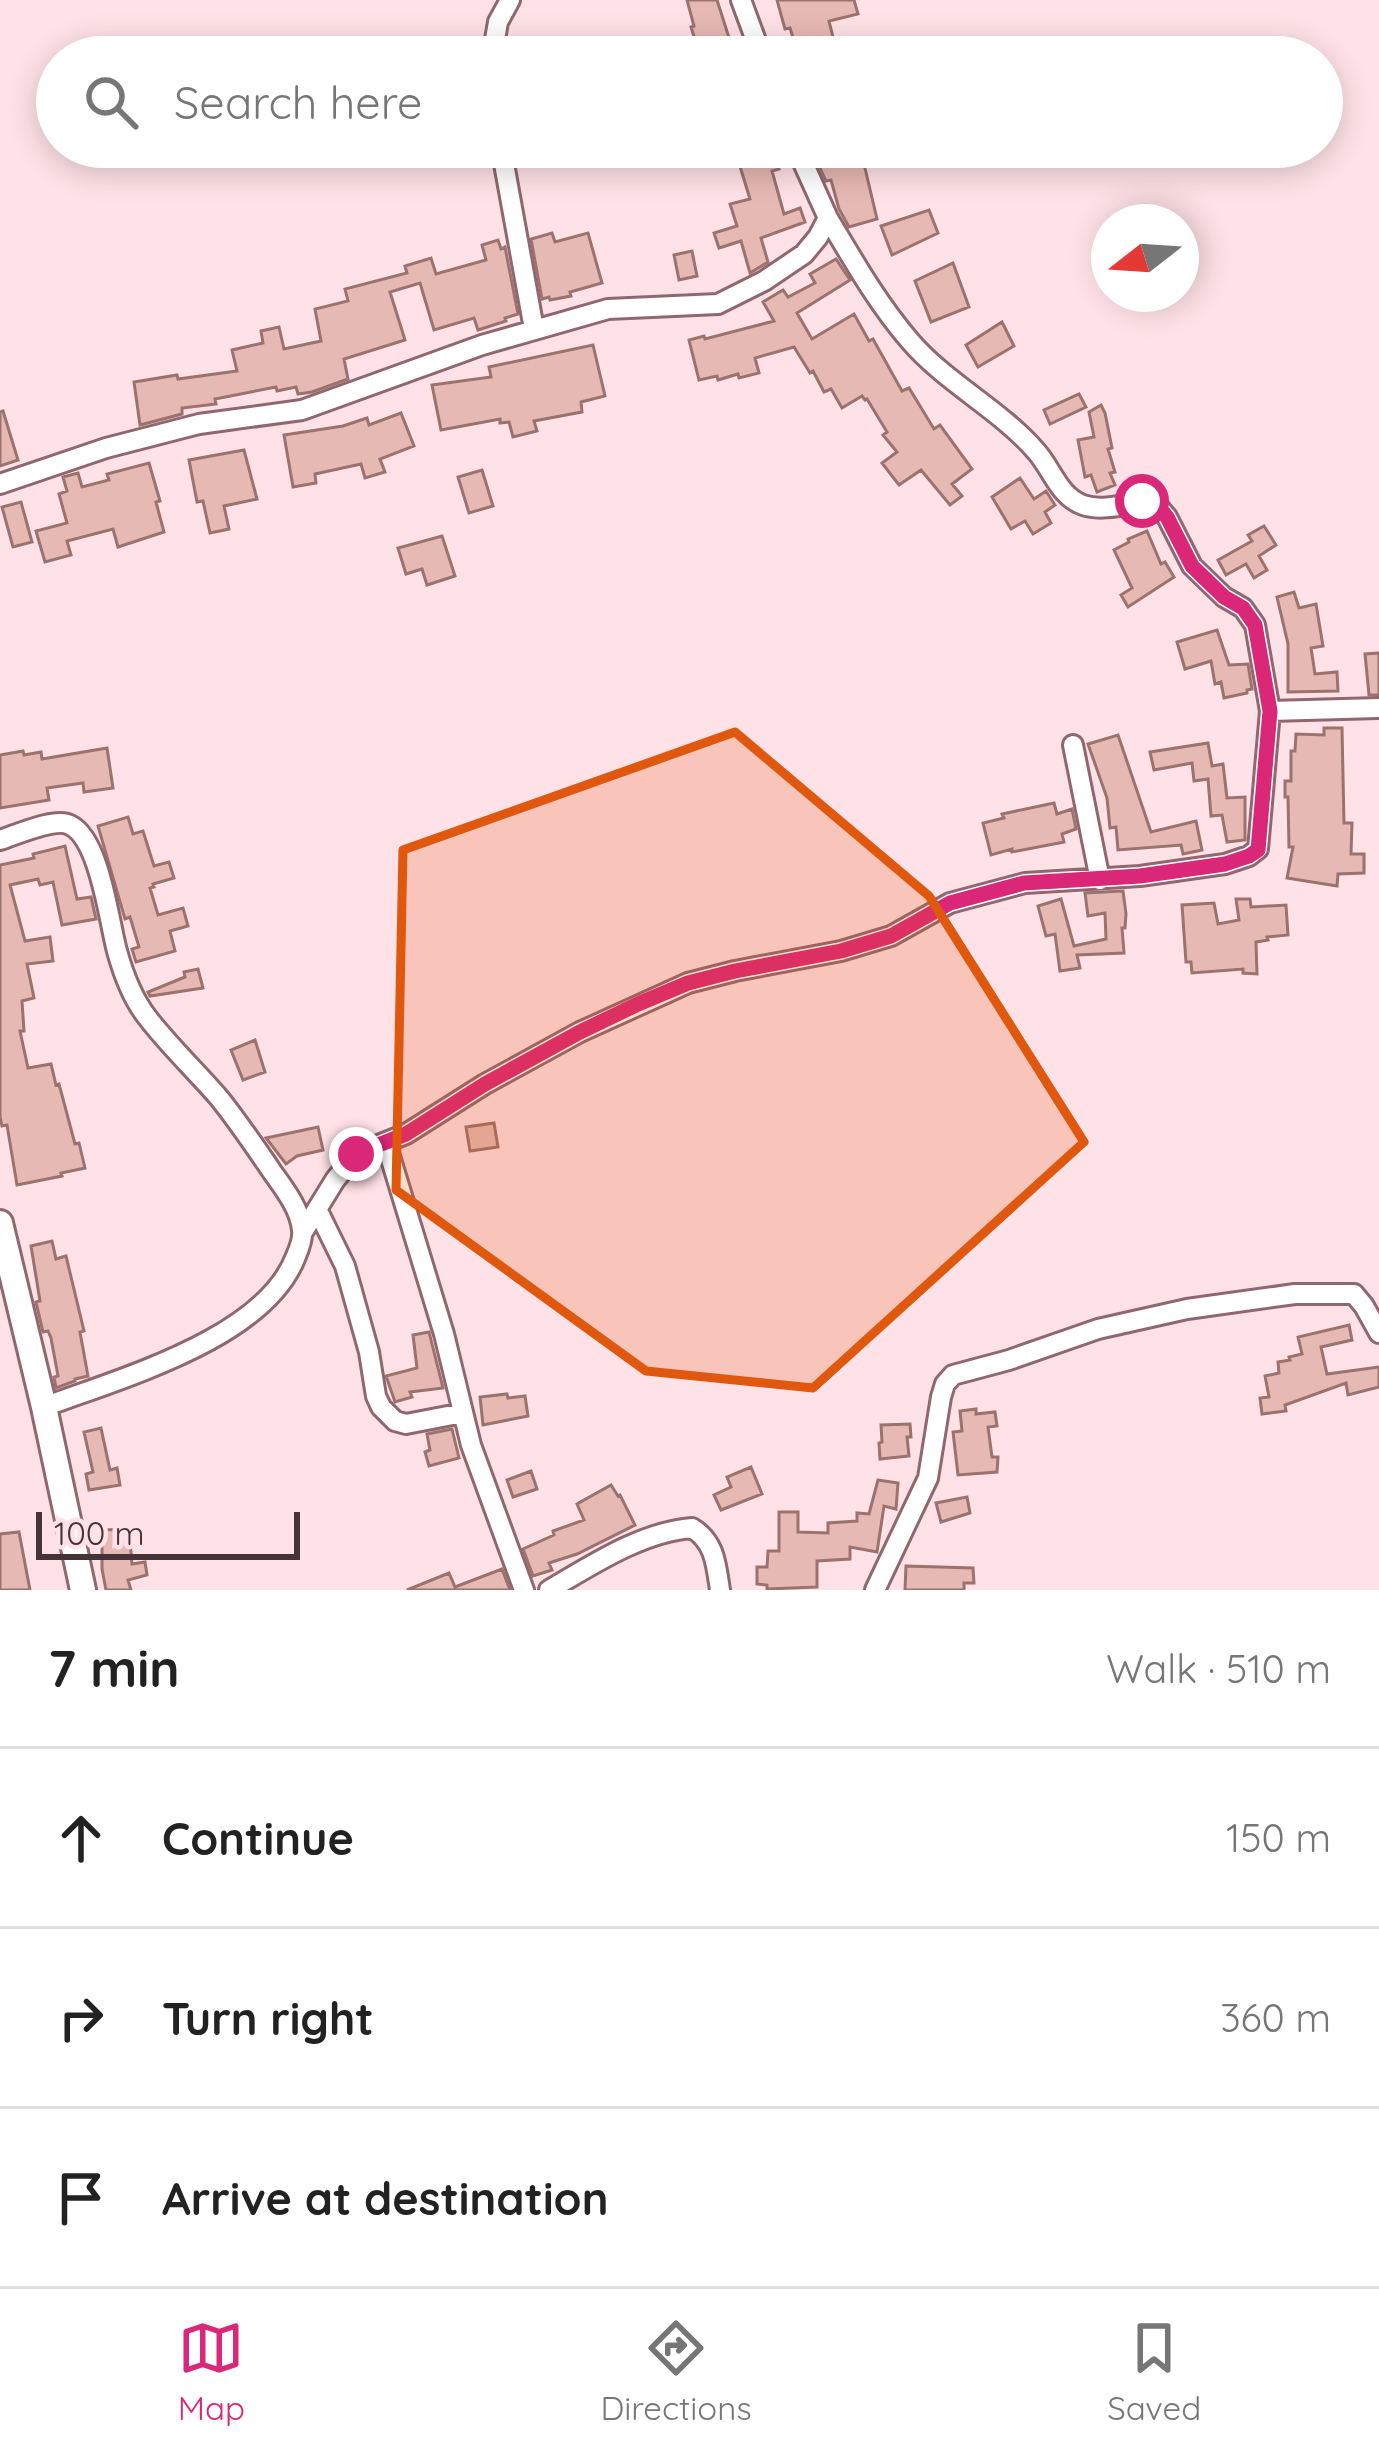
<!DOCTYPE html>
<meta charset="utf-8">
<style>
body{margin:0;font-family:Quicksand,sans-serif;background:#f6f6f6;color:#222}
.compass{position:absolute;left:1091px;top:204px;width:108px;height:108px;border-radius:50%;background:#fff;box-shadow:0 6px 30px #0003;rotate:253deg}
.scale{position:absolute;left:36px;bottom:30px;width:264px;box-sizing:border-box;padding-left:12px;border:6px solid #463337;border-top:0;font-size:33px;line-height:42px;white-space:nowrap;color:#463337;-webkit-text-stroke:9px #ffe2e7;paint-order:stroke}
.stop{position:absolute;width:36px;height:36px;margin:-27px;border:9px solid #db2777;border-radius:50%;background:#fff}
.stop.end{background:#db2777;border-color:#fff;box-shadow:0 3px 12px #0008}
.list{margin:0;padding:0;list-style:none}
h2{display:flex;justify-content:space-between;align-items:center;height:156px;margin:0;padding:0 48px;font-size:51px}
h2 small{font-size:39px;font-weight:400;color:#767676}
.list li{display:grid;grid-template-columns:78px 1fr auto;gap:36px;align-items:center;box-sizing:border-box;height:180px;padding:0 48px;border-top:3px solid #e0e0e0}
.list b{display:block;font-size:45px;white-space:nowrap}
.list em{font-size:39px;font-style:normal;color:#767676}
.icon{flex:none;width:66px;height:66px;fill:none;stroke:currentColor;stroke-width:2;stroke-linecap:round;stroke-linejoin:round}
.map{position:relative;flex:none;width:1379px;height:1590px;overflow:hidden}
.search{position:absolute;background:#fff;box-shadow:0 6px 30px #0003;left:36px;right:36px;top:36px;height:132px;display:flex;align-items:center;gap:30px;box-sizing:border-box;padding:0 42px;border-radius:66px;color:#767676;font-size:45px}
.sheet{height:696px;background:#fff}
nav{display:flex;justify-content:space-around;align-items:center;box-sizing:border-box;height:168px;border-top:3px solid #e0e0e0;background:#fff;font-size:33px;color:#767676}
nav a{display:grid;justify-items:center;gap:6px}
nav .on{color:#db2777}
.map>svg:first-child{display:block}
.building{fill:#e7b9b4;stroke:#9c726d;stroke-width:3}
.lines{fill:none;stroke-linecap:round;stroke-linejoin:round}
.minor-casing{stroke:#90676f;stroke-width:24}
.major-casing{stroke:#90676f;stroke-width:30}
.minor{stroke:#fff;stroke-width:18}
.major{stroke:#fff;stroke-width:24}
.route{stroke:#db2777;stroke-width:15}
.marked{fill:#e0570e;fill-opacity:0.2;stroke:#e0570e;stroke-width:9;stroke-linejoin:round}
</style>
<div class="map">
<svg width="1379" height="1590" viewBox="0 0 1379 1590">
<rect width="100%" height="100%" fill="#ffe2e7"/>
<!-- building -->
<path class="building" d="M687 0H717L731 44 742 41 747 57H702L700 42 696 43 691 27 694 26Z
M777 0H854L858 14 829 21 837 53 890 38 892 43 908 38 913 57H799L790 28 785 29Z
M522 147H571V154L524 163Z
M734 147H772L779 169 772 171 784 214 800 208 805 222 761 238 768 262 750 273 741 241 719 248 714 233 737 226 730 204 750 199Z
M815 147H860L877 219 849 227 839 209 831 180 826 181 817 162 820 161Z
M929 210 938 233 892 255 881 226Z
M552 233 555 242 588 233 602 283 570 292 571 296 550 300 549 297 542 299 531 239Z
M498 240 501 249 505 247 518 314 505 318 506 321 478 330 474 318 434 330 420 283 390 292 405 340 344 359 348 379 312 392 298 394 296 387 277 391 276 387 215 399 216 404 182 408V414L140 425 134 382 177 375 178 379 237 371 232 350 263 343 261 331 279 327 284 349 321 341 315 309 348 301 345 289 407 273 405 266 431 258 436 274 486 260 482 245Z
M692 251 697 276 679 280 674 255Z
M836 259 850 280 797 313 812 339 854 314 869 341 873 339 902 391 909 388 934 429 940 425 972 469 952 484 962 496 950 505 921 470 899 485 882 463 897 452 883 435 887 432 867 399 865 400 862 396 842 408 831 389 824 392 813 371 810 373 794 347 755 358 759 373 739 378 738 374 718 380 717 376 699 380 689 340 704 336 705 339 774 321 763 302 783 290 788 297 815 283 810 274Z
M953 263 969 307 931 322 915 281Z
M1002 322 1014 346 978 367 966 345Z
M593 345 605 396 581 402 582 412 534 421 537 431 513 437 509 422 500 423V419L441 430 432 385 491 377 489 367Z
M1079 394 1086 407 1050 424 1044 410Z
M1101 405 1105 413 1112 448 1108 449 1115 472 1110 473 1115 485 1097 492 1091 475 1085 477 1078 440 1094 437 1089 412Z
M3 411 18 460 0 466V412Z
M401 413 414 446 380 459 385 472 365 478 361 464 315 474 316 483 293 487 284 435 343 426 367 418 369 425Z
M244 450 257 499 224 506 229 529 210 533 203 501 197 502 189 460Z
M149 463 160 501 156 502 164 532 118 547 113 529 67 541 71 555 45 562 36 531 67 523 59 494 67 491 63 477 78 473 82 487 109 480 107 474Z
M482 470 493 506 469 513 458 477Z
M1020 478 1034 499 1046 491 1055 505 1045 512 1051 523 1033 534 1025 521 1011 529 992 497Z
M21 502 32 542 13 547 2 507Z
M1264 526 1276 545 1259 556 1267 570 1254 578 1246 564 1226 575 1218 560 1252 541 1248 535Z
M1147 531 1161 564 1165 562 1174 577 1128 607 1121 595 1132 588 1114 550 1129 542 1128 539Z
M442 536 455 576 427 585 422 569 406 574 398 548Z
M1294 592 1299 608 1316 604 1323 646 1311 648 1315 674 1337 672 1338 691 1288 692V644L1277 597Z
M1217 630 1229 665 1248 664 1252 689 1247 690V693L1224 698 1221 682 1215 684 1211 661 1185 669 1177 642Z
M1379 653V695H1369L1365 654Z
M1324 728H1342L1344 823H1352L1351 854H1364V873L1338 874 1337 886 1287 878 1293 847H1289L1288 797H1285V781H1291V751H1295L1296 734 1324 735Z
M1118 735 1151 832 1196 821 1202 850 1183 854 1181 845 1118 850 1116 827 1110 828 1107 798 1088 744Z
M1208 743 1212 766 1223 764 1227 798 1245 797V840L1227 842 1222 815 1211 816 1208 779 1194 781 1192 763 1154 770 1150 752Z
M107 748 113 788 84 792 83 783 47 788 49 800 0 808V755L23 751 24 755 41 752 42 759Z
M1054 803 1057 814 1072 809 1076 829 1062 834 1064 842 1012 852V849L991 855 983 823 1004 818 1002 814Z
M128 817 133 834 143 831 154 866 169 862 174 878 153 884 154 887 150 888 158 915 183 908 188 926 170 931 175 951 136 962 132 949 139 947 130 917 125 919 98 826Z
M65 846 77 899 91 897 96 919 62 925 53 882 40 885 38 879 10 885 25 941 50 937 53 961 27 964 34 998 22 1001 24 1031H20L28 1068 51 1064 56 1085 59 1084 75 1144 79 1143 85 1168 61 1173 62 1176 17 1185 7 1125 2 1126 0 1117V865L34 858 33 854Z
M1123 891 1126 914 1125 928H1122L1124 953 1077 955 1080 968 1060 971 1055 934 1046 936 1038 906 1061 899 1074 946 1106 939 1105 913 1088 916 1085 893Z
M1236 899H1250L1251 907 1286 905 1288 935 1267 937 1268 940 1256 942 1257 974 1243 973V969L1192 973 1191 962H1186L1182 905 1214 903 1218 924 1239 920Z
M198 969 203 988 150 996 148 992 185 977 184 972Z
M255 1040 265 1072 243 1080 231 1050Z
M494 1123 498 1147 470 1151 466 1127Z
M318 1127 323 1150 297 1156 286 1164 266 1138Z
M52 1241 56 1259 66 1256 84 1331 80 1332 88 1376 75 1379V1381L56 1388 54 1377 58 1376 51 1338 48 1331 43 1332 36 1302 40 1301 31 1246Z
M1349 1325 1352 1340 1321 1347 1327 1374 1379 1367V1387L1348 1395 1346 1383 1285 1405 1286 1411 1262 1414 1260 1398 1269 1397 1265 1376 1279 1373 1278 1362 1290 1360 1289 1357 1302 1354 1298 1337Z
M429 1332 443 1388 410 1392 412 1397 395 1402 386 1376 417 1368 413 1335Z
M507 1394 508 1398 525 1396 528 1416 483 1425 480 1397Z
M976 1409V1414L995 1412 997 1426 988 1427 992 1457H998L997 1472 958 1475 953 1432 962 1431 960 1411Z
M910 1424 911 1437H907L909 1456 880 1459 879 1443 882 1442 881 1425Z
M101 1428 110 1470 117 1468 120 1485 89 1490 86 1474 93 1472 84 1432Z
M452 1429 459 1458 429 1466 425 1452 430 1450 427 1434Z
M751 1467 762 1494 721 1510 714 1495 731 1487 727 1477Z
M531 1471 537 1489 513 1497 507 1480Z
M878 1480 898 1483 896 1509 884 1506 877 1552 850 1547V1559L817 1561V1587L767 1589V1585L757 1584V1567H767L768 1551H779V1512H798V1532L828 1533V1523L857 1521V1513L869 1514Z
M611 1485 618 1496 620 1495 635 1525 577 1554 549 1563 552 1570 533 1576 523 1549 554 1535 553 1531 584 1520 577 1504Z
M967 1497 970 1513 941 1522 936 1503Z
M129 1529 132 1564 145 1562 147 1575 128 1580 131 1590H106L102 1569V1530Z
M19 1532 30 1590H0V1534Z
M906 1566 973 1568 974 1583H964V1590H905Z
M502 1569 510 1590H407L449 1573 455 1587Z"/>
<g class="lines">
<defs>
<path id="minor" d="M741 0 762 57
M492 57 498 22 510 0
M501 147 534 329
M0 484 106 448 199 424 302 410 482 345 608 309 718 304 764 281 804 254 818 237 828 218 796 147
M1270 711 1379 708
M1073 745 1100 880
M0 840C16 835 55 817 70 825 100 839 109 922 117 951 123 973 133 999 147 1017 169 1046 196 1071 220 1099 239 1123 256 1148 273 1173 285 1190 300 1209 302 1230 303 1237 299 1249 296 1256 265 1339 120 1378 44 1407
M386 1143 444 1334 471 1445 524 1590
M318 1211 345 1266 369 1352 376 1396 381 1407 395 1421 406 1424 463 1413
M303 1232 335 1180 356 1154 406 1134 485 1084 580 1032 688 983 735 971 841 951 891 936 950 903 1025 883 1140 876 1225 864 1249 856 1258 849 1270 711 1255 625 1243 608 1224 597 1192 566 1167 517 1156 504C1133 500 1106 513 1083 505 1058 496 1052 468 1035 450 999 409 946 383 910 341 878 304 853 260 828 218
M549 1590C592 1565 641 1532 692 1528 715 1542 716 1564 720 1590
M875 1590 928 1478 941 1397 945 1384 953 1375 1009 1360 1098 1329 1187 1309 1295 1294H1354L1364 1306 1379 1333"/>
<path id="major" d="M0 1223 44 1407 83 1590"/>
</defs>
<!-- minor casing -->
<use href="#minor" class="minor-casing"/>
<!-- major casing -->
<use href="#major" class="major-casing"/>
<!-- minor -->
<use href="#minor" class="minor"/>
<!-- major -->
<use href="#major" class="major"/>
</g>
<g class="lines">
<!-- route -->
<path class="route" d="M356 1154 406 1134 485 1084 580 1032 638 1004 688 983 735 971 841 951 891 936 950 903 1024 883 1140 876 1225 864 1249 856 1258 850 1270 711 1255 625 1243 608 1224 597 1192 566 1167 517 1156 504 1142 501"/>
</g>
<!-- marked area -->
<path class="marked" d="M735 732 929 896 1084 1142 813 1388 646 1371 396 1190 403 850Z"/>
</svg>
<svg class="compass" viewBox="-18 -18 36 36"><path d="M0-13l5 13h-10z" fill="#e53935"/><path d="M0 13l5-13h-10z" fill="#767676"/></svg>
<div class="scale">100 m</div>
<div class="stop" style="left:1142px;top:501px"></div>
<div class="stop end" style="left:356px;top:1154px"></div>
<div class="search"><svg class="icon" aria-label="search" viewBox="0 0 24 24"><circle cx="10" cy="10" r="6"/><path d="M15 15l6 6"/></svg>Search here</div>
</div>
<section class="sheet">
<h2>7 min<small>Walk · 510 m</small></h2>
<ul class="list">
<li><svg class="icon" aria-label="ahead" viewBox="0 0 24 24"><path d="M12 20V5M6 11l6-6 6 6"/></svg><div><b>Continue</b></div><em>150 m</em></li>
<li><svg class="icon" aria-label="right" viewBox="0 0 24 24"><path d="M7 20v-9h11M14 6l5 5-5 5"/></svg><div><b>Turn right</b></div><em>360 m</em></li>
<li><svg class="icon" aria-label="arrive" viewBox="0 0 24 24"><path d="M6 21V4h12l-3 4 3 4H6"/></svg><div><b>Arrive at destination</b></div></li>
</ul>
</section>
<nav>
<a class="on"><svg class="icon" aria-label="map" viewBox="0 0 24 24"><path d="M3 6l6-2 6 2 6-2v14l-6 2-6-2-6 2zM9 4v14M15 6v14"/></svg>Map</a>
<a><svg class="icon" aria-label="directions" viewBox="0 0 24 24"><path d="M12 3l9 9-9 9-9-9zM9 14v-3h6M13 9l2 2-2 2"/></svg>Directions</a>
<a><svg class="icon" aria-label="saved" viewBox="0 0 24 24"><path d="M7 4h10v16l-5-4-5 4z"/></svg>Saved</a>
</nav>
